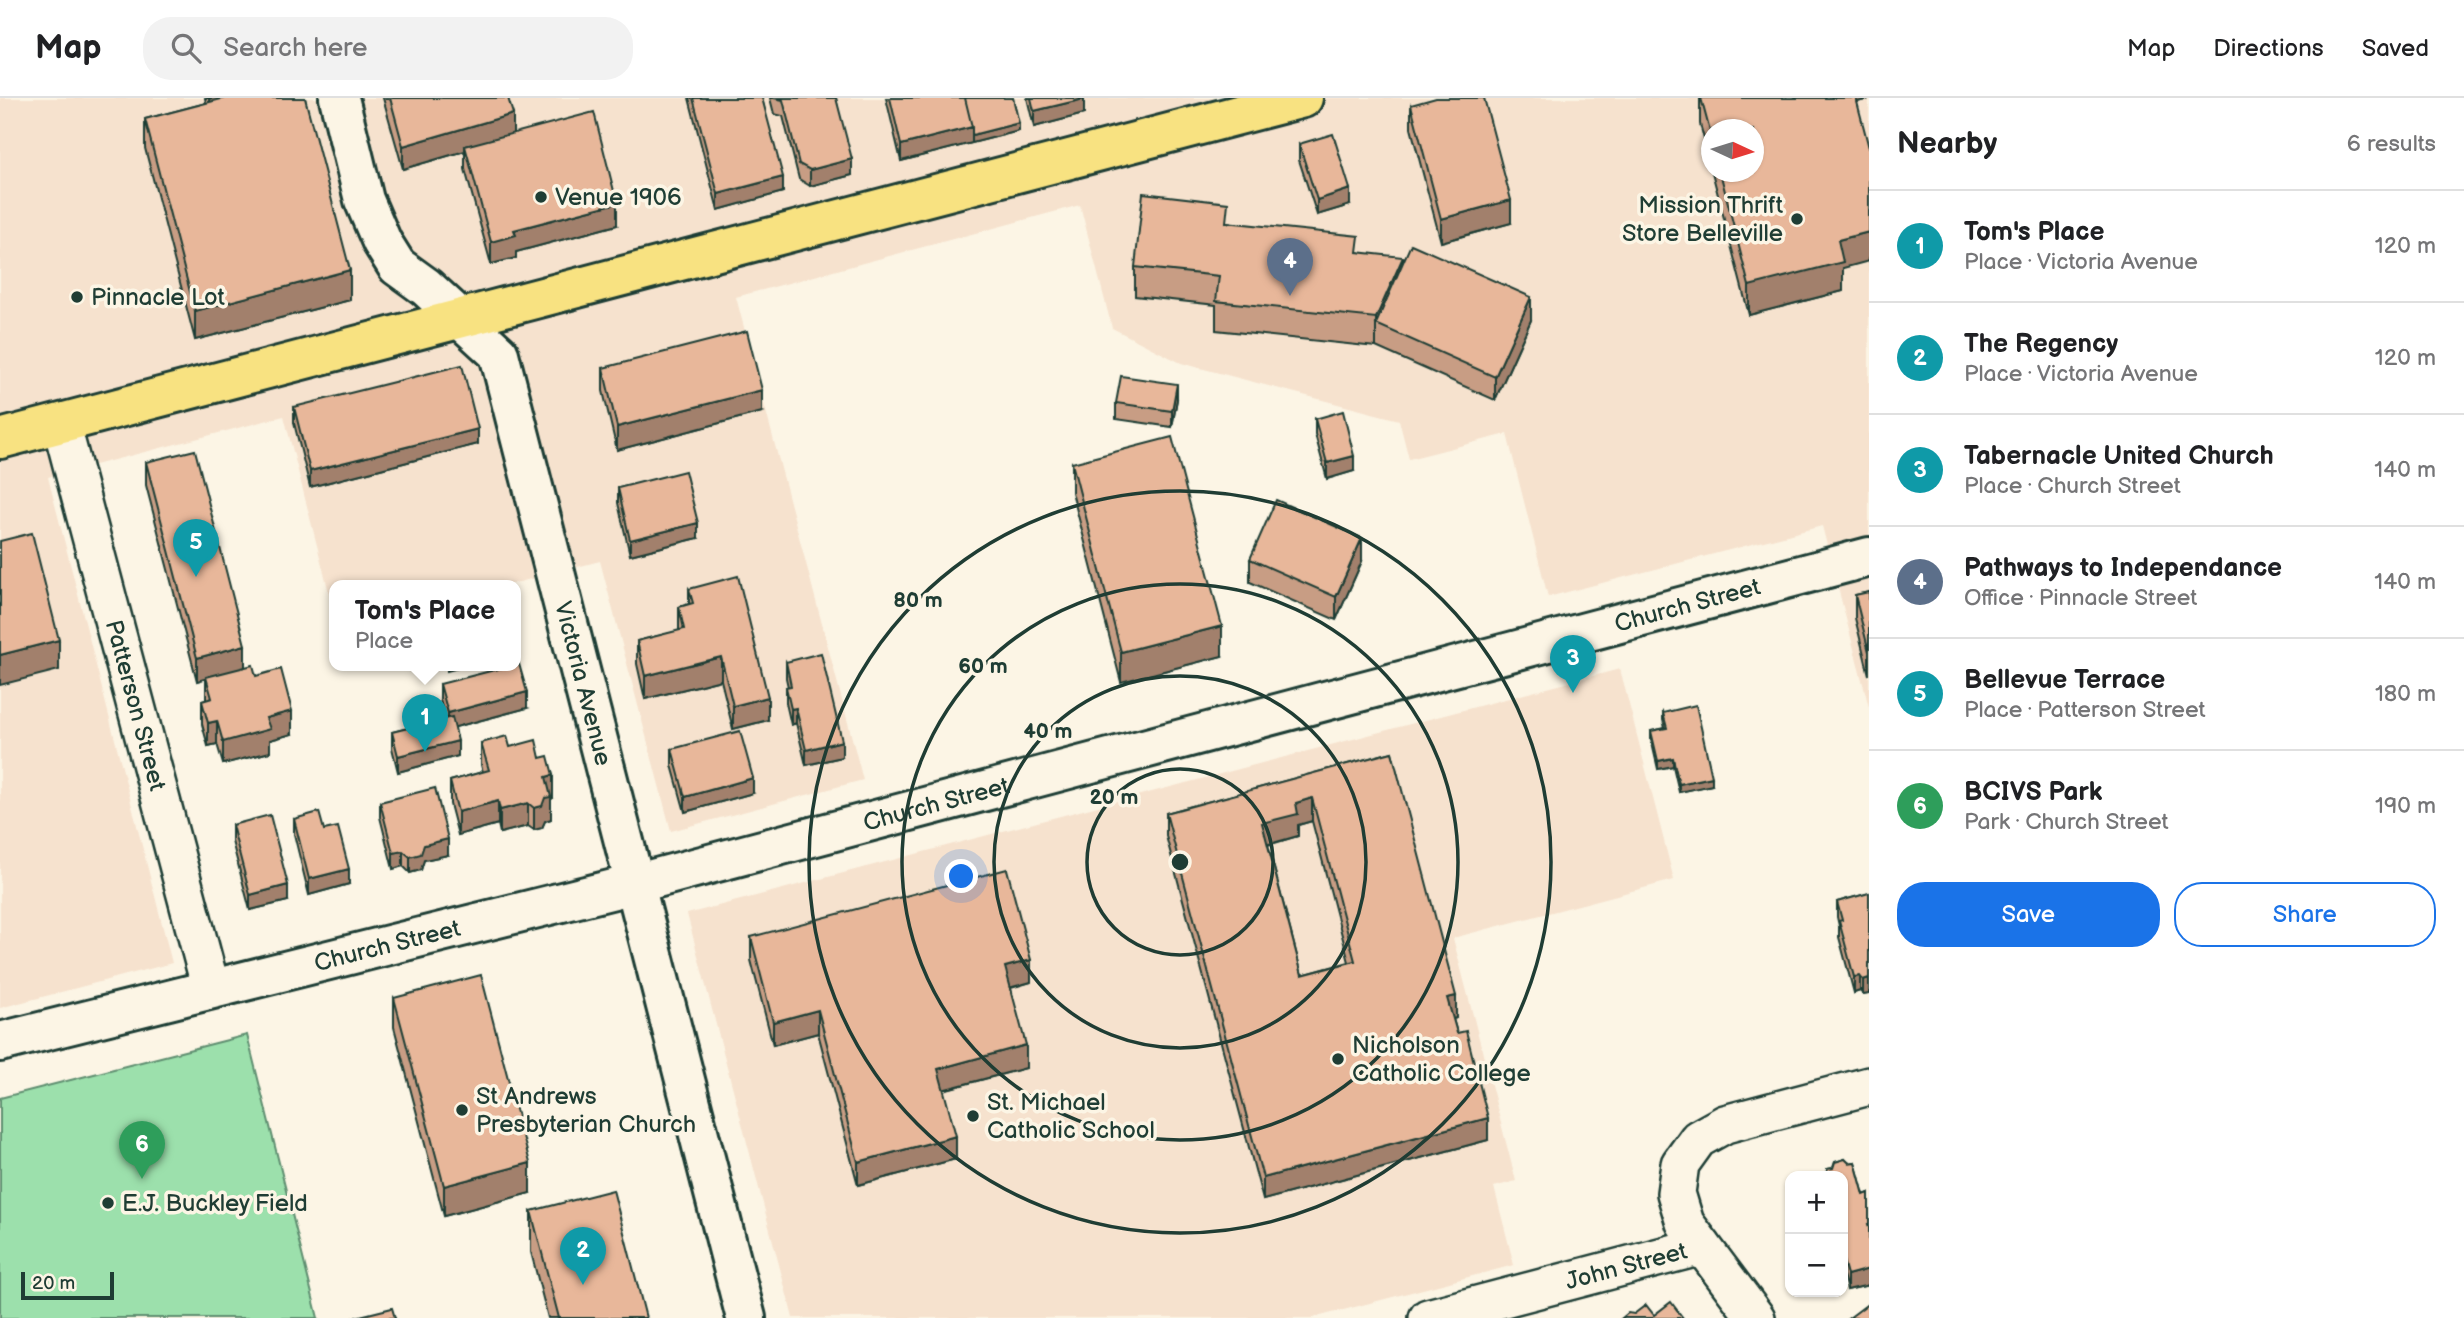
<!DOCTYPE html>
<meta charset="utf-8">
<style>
body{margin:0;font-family:"Balsamiq Sans",sans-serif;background:#f2f2f2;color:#202124}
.controls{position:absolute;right:21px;bottom:21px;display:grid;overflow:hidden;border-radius:14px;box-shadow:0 2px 5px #0004}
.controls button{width:63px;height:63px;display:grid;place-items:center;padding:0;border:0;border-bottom:2px solid #e0e0e0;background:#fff;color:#202124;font:35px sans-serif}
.compass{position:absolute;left:1701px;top:21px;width:63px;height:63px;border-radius:50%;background:#fff;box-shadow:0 2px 5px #0004;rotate:94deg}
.scale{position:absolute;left:21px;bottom:18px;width:93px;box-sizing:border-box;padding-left:7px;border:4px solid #1f3d34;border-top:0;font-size:19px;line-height:24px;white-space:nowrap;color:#1f3d34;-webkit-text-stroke:5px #fcf5e5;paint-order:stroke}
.you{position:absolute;left:962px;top:779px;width:24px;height:24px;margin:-18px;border:5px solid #fff;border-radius:50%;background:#1a73e8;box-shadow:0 0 0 10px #1a73e833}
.badge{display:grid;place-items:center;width:46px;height:46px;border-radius:50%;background:#1a73e8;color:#fff;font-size:23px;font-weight:700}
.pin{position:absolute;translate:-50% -58px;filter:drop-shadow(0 2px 4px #0008)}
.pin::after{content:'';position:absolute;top:37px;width:24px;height:21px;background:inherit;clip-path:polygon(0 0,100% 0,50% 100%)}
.popup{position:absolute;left:329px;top:482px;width:192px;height:91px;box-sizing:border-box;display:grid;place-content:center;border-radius:14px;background:#fff;filter:drop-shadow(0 2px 5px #0005);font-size:23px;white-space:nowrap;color:#757577}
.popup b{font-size:26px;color:#202124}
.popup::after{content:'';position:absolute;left:50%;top:100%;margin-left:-14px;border:14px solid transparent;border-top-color:#fff}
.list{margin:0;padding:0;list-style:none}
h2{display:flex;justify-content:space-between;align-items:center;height:91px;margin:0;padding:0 28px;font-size:30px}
h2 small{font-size:23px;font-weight:400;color:#757577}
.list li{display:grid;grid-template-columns:46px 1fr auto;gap:21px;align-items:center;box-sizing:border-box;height:112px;padding:0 28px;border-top:2px solid #e0e0e0}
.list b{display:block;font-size:26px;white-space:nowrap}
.list p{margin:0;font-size:23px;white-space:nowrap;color:#757577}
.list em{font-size:23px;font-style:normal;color:#757577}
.actions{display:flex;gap:14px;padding:21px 28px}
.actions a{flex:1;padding:16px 0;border:2px solid #1a73e8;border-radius:28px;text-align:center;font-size:24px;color:#1a73e8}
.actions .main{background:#1a73e8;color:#fff}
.icon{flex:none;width:38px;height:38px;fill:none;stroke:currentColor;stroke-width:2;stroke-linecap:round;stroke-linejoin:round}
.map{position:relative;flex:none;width:1869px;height:1220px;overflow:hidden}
header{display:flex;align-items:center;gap:42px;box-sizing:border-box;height:98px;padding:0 35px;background:#fff;border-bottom:2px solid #e0e0e0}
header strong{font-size:33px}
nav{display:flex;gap:38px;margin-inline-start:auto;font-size:24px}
.search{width:490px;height:63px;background:#f2f2f2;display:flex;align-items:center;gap:18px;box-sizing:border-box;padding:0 24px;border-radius:28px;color:#757577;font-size:26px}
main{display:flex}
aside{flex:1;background:#fff}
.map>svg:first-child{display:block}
.built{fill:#f6e2ce;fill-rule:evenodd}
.green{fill:#9ce0ac;stroke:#5e8e70;stroke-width:2}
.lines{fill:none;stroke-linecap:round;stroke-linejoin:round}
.street-casing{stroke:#1f3d34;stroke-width:42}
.secondary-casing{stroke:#1f3d34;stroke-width:44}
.primary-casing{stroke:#1f3d34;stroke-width:44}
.street{stroke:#fcf5e5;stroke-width:37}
.secondary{stroke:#fcf5e5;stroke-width:38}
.primary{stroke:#f8e281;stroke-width:38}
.wall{fill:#c89d84;stroke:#1f3d34;stroke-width:2;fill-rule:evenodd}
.shaded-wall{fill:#a2806c;stroke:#1f3d34;stroke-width:2}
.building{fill:#e8b79a;stroke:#1f3d34;stroke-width:2;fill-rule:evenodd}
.ring{fill:none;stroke:#1f3d34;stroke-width:3.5}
.poi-dot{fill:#1f3d34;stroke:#fcf5e5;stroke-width:2.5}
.labels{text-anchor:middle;stroke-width:7;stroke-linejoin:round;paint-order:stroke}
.poi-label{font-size:24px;fill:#1f3d34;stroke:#fcf5e5;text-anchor:start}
.street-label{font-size:24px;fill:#1f3d34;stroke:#fcf5e5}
.centre{fill:#1f3d34;stroke:#fcf5e5;stroke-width:3.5}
.ring-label{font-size:21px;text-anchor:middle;font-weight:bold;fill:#1f3d34;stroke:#fcf5e5;stroke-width:7;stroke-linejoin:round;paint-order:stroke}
</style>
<header>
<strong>Map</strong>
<div class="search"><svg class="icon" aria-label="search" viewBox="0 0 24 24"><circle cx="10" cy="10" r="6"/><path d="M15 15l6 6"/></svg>Search here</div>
<nav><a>Map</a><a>Directions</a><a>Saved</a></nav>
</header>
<main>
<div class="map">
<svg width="1869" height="1220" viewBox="0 0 1869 1220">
<rect width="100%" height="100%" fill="#fcf5e5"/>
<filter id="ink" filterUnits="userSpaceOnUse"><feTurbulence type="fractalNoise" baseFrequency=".0143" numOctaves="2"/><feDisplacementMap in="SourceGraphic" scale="14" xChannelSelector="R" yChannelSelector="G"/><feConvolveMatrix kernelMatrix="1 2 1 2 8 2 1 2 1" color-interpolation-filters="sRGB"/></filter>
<g filter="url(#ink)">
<!-- built -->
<path class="built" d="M0 0H1869V609L1822 428 1548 499 1507 336 1409 361 1399 322 1181 265 1112 230 1080 107 736 199 863 682 671 733 600 463 504 488H334V514L284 318 48 379 172 865 0 910ZM1712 32H1754V74H1712Z
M1620 571 1674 782 1453 840 1516 1083 1494 1089 1514 1167 1313 1220H793L687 816Z"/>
<!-- green -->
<path class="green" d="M247 937 318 1220H0V1000Z"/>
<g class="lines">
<defs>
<g id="street">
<path id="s1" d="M61 325 211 891"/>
<path id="s2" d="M1428 1220 1702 1148"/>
<path d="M1756 1220 1685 1125 1676 1095 1680 1066 1698 1041 1725 1026 1869 988"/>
</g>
<g id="secondary">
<path id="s3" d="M339 0 364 102 382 144 397 168 426 189 499 256 746 1220"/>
<path id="s4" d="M0 944 634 786 1869 459"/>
</g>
<path id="primary" d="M0 341 1303 0"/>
</defs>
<!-- street casing -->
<use href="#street" class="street-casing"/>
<!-- secondary casing -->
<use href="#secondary" class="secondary-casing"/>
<!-- primary casing -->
<use href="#primary" class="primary-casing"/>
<!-- street -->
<use href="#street" class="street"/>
<!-- secondary -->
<use href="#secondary" class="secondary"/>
<!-- primary -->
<use href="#primary" class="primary"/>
</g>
<!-- wall -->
<path class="wall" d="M205 0H305L350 202 195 242 145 50V21L206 5Z
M383 0H508L513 35 617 127 516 154V160L491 166 465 71V53L403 71Z
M689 0H762L783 94 718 112Z
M770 0H836L852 77 810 88 799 81 783 18 774 16Z
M886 0H1013L1019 33 901 63Z
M1027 0H1084V16L1034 29Z
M1700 0H1869V2V1L1857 4 1843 170V193L1749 217 1712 74H1754L1712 32V71L1700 26Z
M1411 7 1511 125 1441 144 1411 30Z
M1299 46 1350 107 1317 117 1299 62Z
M1228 124 1403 165 1531 222 1495 302 1376 249 1216 232V207L1135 198V169Z
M603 270 762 314 617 352 603 293Z
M1177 301 1172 329 1116 321V305Z
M294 309 478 346 310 389 294 325Z
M1315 321 1354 373 1327 381 1315 336Z
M146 364 245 569 256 578 292 636 270 642V654L223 666 217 646 208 648 202 626V603L206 602V580L197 583 146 387Z
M1072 365 1222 558 1121 584 1072 394Z
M618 390 698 440 630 457 618 405Z
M1250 461 1362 463 1336 522 1250 484Z
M689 491 768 622 733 631 721 582 645 601 637 566V543L679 533V509L689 506Z
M1869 494V577L1855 520V497Z
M786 564 842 659 806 667 796 625 791 627 786 605V589H788L786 580Z
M440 586 527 610 455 629 458 658 398 674 392 650V634L445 621 440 602Z
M1663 615 1712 687 1679 694 1673 668 1658 671 1651 641V633L1665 630 1663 622Z
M481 645 510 649 540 660 553 700 551 701V721L545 723 542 730 534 732 528 728 500 735 498 726 458 737 450 706V683L483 674 481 667Z
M672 651 753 695 685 714 672 667Z
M1392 654 1456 920 1453 921 1488 1042 1263 1102 1166 738V715ZM1312 723 1349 864 1302 877 1268 747 1298 738V727Z
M380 704 448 757 424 762 421 772 410 775 403 768 393 771 380 719Z
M294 721 324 732 349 786 309 797 294 736Z
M232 727 288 803 250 812 232 743Z
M1869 795V896L1863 897 1860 893 1854 895 1839 839V828L1837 819V804Z
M751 839 1031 884 1011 890 1026 970 943 992 956 1061 858 1087 818 935 773 947 751 862Z
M394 900 530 1095 444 1118 394 929Z
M1845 1061 1849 1065 1855 1064 1864 1097 1869 1095V1187L1847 1192 1843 1177V1078H1821L1827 1077V1071L1833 1070 1835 1064Z
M531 1113 646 1220H548L531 1154Z"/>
<!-- shaded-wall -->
<path class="shaded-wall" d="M212 0H275L209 16V1Z
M1850 0H1869V1L1850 6Z
M1084 1V16L1034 29V13Z
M513 16V39L465 48V53L403 71V48Z
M1019 25V33L972 45V37Z
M972 29V45L901 63V47Z
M852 61V77L810 88V72Z
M783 79V94L718 112V96Z
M1350 91V107L1317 117V102Z
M1511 102V125L1441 144V121Z
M617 105V127L516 154V160L491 166V144L514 132Z
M1869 134V163L1843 170V193L1749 217V188L1838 142Z
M1403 159V189L1376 226V249V220Z
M350 172V202L195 242V213Z
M1531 199V222L1495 302V279Z
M1177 286V301L1172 329V313Z
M762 292V314L617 352V329Z
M478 331V346L310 389V373Z
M1354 358V373L1327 381V365Z
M698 425V440L630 457V442Z
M1362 440V463L1336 522V499Z
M1222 528V558L1121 584V554Z
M59 542V572L0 587V557Z
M245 547V570L197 583V560Z
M721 559V582L645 601V578Z
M447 568H466L447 573Z
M527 594V610L448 631V615Z
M768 599V622L733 631V608Z
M796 610V625L791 627V611Z
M292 613V636L270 642V654L223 666V644L266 620Z
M217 623V646L208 648V625Z
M458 643V658L398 674V658Z
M842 643V659L806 667V652Z
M1673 660V668L1658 671V663Z
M553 677V700L551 701V721L545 723 542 730 534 732V710L546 679Z
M1712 679V687L1679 694V686Z
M753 680V695L685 714V699Z
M1312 700V723L1298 727V738L1262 748V725L1296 705Z
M498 703V726L458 737V714Z
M528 705V728L500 735V712Z
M448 741V757L424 762 421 772 410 775V759L424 747Z
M403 753V768L393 771V755Z
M349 771V786L309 797V781Z
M288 787V803L250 812V797Z
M1031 862V884L1005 891V869Z
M1860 878V893L1854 895V879Z
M1869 880V896L1863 897V882Z
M1456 898V920L1447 923V900Z
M818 912V935L773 947V924Z
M1026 947V970L938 993V971Z
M1488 1020V1042L1263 1102V1080Z
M956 1038V1061L858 1087V1064Z
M530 1065V1095L444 1118V1088Z
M1869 1171V1187L1847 1192V1177Z"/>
<!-- building -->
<path class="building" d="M225 0H305L350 172 195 213 145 21Z
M390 0H508L513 16 403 48Z
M693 0H762L783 79 718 96Z
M774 0H836L852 61 810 72 799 66 783 2Z
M890 0H965L972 29 901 47Z
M965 0H1013L1019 25 972 37V29Z
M1031 0H1084V1L1034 13Z
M1436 0H1484L1511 102 1441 121 1411 7Z
M1701 0H1856L1869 50V134L1838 142 1843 164 1749 188 1720 74H1754V32H1712V41Z
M594 14 617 105 514 132 516 137 491 144 465 48Z
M1333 36 1350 91 1317 102 1299 46Z
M1143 95 1228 105 1226 124 1359 138 1357 154 1403 159 1376 220 1216 203 1219 178 1135 169Z
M1411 146 1531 199 1495 279 1376 226Z
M747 233 762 292 617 329 603 270Z
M462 267 478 331 310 373 294 309Z
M1121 278 1177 286 1172 313 1116 305Z
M1343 313 1354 358 1327 365 1315 321Z
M1172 339 1222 528 1121 554 1072 365Z
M195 352 245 547 197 560 146 364Z
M685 373 698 425 630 442 618 390Z
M1276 402 1362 440 1336 499 1250 461Z
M32 435 59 542 0 557V443Z
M738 478 768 599 733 608 721 559 645 578 637 543 684 531 679 509 693 505 689 491Z
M1869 494V554L1855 497Z
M821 555 842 643 806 652 796 610 791 611 786 589 791 588 786 564Z
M519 566 527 594 448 615 440 586 510 568H516V567Z
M253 567 256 578 281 571 292 613 266 620 270 631 223 644 217 623 208 625 202 603 212 600 206 579Z
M1696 607 1712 679 1679 686 1673 660 1658 663 1651 633 1667 630 1663 615Z
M452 619 458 643 398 658 392 634Z
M740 633 753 680 685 699 672 651Z
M507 638 510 649 536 642 540 660 548 658 553 677 546 679 551 699 545 700 542 708 534 710 528 705 500 712 498 703 458 714 450 683 489 672 481 645Z
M1392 654 1456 898 1447 900 1457 935 1466 933 1488 1020 1263 1080 1166 715ZM1312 700 1355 863 1302 877 1262 725 1298 716 1296 705Z
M435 690 448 741 424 747 421 756 410 759 403 753 393 755 380 704Z
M319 714 324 732 338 729 349 771 309 781 294 721Z
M270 717 288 787 250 797 232 727Z
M1007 771 1031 862 1005 869 1026 947 938 971 956 1038 858 1064 818 912 773 924 751 839Z
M1869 795V880L1863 882 1860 878 1854 879 1839 823 1842 822 1837 804Z
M481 877 530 1065 444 1088 394 900Z
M1845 1061 1849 1065 1855 1064 1864 1097 1869 1095V1126H1868L1869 1130V1171L1847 1177 1843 1162V1078H1821L1828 1076 1827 1071 1833 1070 1835 1064Z
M613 1092 646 1220H559L531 1113Z
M1671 1204 1683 1220H1622L1628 1215 1634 1216 1646 1207 1654 1217Z
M1869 1205V1220H1849Z
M392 1210 395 1220H352Z"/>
</g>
<!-- distance rings -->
<g class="ring">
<circle cx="1180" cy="764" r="93"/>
<circle cx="1180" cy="764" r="186"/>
<circle cx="1180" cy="764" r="278"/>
<circle cx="1180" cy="764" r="371"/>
</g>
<!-- markers -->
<g class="poi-dot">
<circle cx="541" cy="99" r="7"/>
<circle cx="1797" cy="121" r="7"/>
<circle cx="77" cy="199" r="7"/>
<circle cx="1338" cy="961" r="7"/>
<circle cx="462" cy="1012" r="7"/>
<circle cx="973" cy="1018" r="7"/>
<circle cx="108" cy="1105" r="7"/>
</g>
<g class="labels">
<!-- poi labels -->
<g class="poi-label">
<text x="555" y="107">Venue 1906</text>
<text x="1783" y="115" text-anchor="end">Mission Thrift<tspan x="1783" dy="28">Store Belleville</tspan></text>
<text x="91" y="207">Pinnacle Lot</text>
<text x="1352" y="955">Nicholson<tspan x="1352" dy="28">Catholic College</tspan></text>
<text x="476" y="1006">St Andrews<tspan x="476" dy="28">Presbyterian Church</tspan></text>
<text x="987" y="1012">St. Michael<tspan x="987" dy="28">Catholic School</tspan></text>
<text x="122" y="1113">E.J. Buckley Field</text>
</g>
<!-- street labels -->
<g class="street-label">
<text dy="8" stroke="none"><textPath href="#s4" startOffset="1743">Church Street</textPath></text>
<text dy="8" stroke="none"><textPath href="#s3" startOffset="654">Victoria Avenue</textPath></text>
<text dy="8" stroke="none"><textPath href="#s1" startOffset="292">Patterson Street</textPath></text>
<text dy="8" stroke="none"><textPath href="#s4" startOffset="966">Church Street</textPath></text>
<text dy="8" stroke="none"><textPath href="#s4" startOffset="399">Church Street</textPath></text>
<text dy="8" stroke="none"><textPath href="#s2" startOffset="205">John Street</textPath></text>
</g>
</g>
<circle cx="1180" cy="764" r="10" class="centre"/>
<g class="ring-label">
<text x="918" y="509">80 m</text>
<text x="983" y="575">60 m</text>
<text x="1048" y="640">40 m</text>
<text x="1114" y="706">20 m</text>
</g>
</svg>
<div class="controls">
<button>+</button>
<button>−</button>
</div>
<svg class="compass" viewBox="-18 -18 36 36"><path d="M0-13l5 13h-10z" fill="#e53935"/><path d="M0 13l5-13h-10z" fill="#757577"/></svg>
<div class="scale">20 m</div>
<div class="you"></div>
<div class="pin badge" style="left:425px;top:654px;background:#0f9aa8">1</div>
<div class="popup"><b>Tom's Place</b>Place</div>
<div class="pin badge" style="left:583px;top:1187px;background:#0f9aa8">2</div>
<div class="pin badge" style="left:1573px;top:595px;background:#0f9aa8">3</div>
<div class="pin badge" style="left:1290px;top:198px;background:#5c6f8a">4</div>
<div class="pin badge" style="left:196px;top:479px;background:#0f9aa8">5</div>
<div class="pin badge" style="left:142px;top:1081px;background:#2e9e5b">6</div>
</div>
<aside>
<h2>Nearby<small>6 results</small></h2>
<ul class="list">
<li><span class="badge" style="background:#0f9aa8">1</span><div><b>Tom's Place</b><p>Place · Victoria Avenue</p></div><em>120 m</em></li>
<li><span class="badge" style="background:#0f9aa8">2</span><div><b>The Regency</b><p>Place · Victoria Avenue</p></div><em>120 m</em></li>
<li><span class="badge" style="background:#0f9aa8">3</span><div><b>Tabernacle United Church</b><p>Place · Church Street</p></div><em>140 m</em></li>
<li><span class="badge" style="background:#5c6f8a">4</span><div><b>Pathways to Independance</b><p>Office · Pinnacle Street</p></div><em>140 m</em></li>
<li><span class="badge" style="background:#0f9aa8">5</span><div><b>Bellevue Terrace</b><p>Place · Patterson Street</p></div><em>180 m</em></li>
<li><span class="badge" style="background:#2e9e5b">6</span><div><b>BCIVS Park</b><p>Park · Church Street</p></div><em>190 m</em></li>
</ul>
<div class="actions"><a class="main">Save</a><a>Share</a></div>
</aside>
</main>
